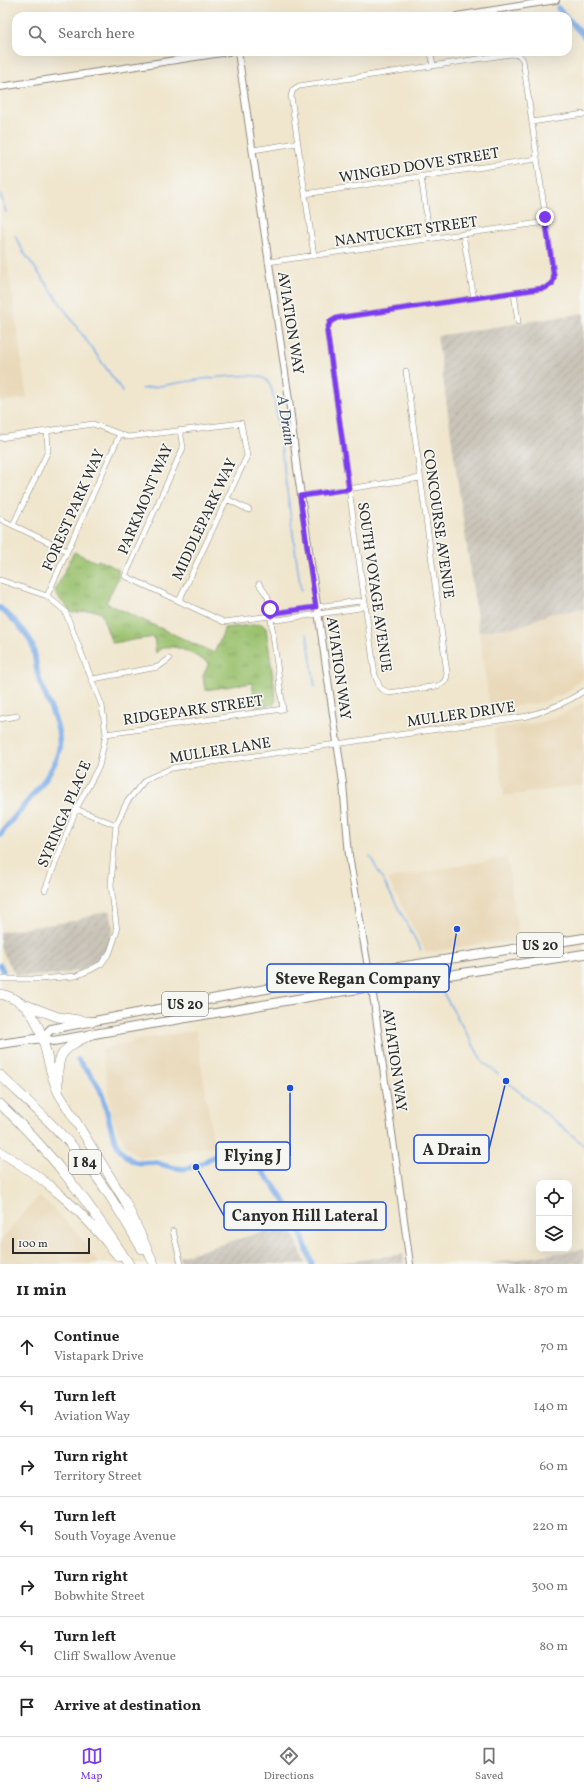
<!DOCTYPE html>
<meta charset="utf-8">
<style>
body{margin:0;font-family:Vollkorn,serif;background:#f2f2f2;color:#222}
.controls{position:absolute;right:12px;bottom:12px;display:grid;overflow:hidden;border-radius:8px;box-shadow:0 4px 16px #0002}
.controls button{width:36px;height:36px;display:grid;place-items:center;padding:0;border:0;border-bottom:1px solid #e0e0e0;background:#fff;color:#222;font:20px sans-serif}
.scale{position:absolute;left:12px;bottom:10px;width:78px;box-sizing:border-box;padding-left:4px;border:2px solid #2b2b2b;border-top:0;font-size:11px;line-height:14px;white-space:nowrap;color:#2b2b2b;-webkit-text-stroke:3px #f6f6f2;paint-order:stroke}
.stop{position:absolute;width:12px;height:12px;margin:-9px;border:3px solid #7c3aed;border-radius:50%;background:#fff}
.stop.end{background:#7c3aed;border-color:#fff;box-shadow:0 1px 4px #0008}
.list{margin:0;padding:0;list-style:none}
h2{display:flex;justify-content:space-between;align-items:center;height:52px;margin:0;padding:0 16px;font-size:17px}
h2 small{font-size:13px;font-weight:400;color:#767676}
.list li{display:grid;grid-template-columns:26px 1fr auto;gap:12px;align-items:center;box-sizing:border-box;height:60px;padding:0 16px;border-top:1px solid #e0e0e0}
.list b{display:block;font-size:15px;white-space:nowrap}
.list p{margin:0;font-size:13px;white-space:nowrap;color:#767676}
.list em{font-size:13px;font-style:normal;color:#767676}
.icon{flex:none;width:22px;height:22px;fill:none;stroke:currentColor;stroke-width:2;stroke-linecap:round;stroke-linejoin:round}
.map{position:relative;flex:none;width:584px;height:1264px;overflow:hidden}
.search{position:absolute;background:#fff;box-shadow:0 4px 16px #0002;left:12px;right:12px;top:12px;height:44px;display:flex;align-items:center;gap:10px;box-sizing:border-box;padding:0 14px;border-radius:12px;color:#767676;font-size:15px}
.sheet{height:472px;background:#fff}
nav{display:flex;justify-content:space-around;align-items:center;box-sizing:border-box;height:56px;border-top:1px solid #e0e0e0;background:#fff;font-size:11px;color:#767676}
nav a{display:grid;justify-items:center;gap:2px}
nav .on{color:#7c3aed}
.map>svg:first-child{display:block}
.built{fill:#e9d9ba}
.industrial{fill:url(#industrial-furrows)}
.park{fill:url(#park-tufts);stroke:#62764c}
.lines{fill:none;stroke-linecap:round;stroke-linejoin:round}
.stream{stroke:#7eaee9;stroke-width:1.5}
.canal{stroke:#7eaee9;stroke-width:5.5}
.minor-casing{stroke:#8e887c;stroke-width:6}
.tertiary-casing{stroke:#8e887c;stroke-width:8}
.primary-casing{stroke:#8e887c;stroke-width:10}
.motorway-casing{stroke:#8e887c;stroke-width:10}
.minor{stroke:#fff;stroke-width:5}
.tertiary{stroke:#fff;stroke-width:6}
.primary{stroke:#fff;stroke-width:8}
.motorway{stroke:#fff;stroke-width:9}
.route{stroke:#7c3aed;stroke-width:5}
.labels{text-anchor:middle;stroke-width:3.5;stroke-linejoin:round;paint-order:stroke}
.shield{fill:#f6f6f2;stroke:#686867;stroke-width:1}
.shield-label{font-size:14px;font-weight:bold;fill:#2b2b2b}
.street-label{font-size:15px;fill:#2b2b2b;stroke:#f6f6f2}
.water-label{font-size:16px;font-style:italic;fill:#48596e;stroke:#f6f6f2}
.leader{fill:none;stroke:#1d4ed8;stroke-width:1.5}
.callout-dot{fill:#1d4ed8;stroke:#f6f6f2;stroke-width:1.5}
.callout{fill:#f6f6f2;stroke:#1d4ed8;stroke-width:1.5}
.callout-label{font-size:16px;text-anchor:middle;font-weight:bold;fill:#2b2b2b}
</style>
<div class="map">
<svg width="584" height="1264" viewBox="0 0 584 1264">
<defs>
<pattern id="industrial-furrows" width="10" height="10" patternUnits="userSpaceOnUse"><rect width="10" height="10" fill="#c9c3b8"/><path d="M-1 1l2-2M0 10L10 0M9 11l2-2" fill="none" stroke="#ada89e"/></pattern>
<pattern id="park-tufts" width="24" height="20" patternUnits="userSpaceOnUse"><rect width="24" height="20" fill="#9ac16d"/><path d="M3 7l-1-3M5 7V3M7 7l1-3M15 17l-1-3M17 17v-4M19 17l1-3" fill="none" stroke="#7e9d5a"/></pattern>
</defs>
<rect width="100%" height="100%" fill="#f6f6f2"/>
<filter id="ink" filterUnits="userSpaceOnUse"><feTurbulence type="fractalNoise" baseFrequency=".025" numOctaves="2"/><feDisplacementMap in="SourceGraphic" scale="8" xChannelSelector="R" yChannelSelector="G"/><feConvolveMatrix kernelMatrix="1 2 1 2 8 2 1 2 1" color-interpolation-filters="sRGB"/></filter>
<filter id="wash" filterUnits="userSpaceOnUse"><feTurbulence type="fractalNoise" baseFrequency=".012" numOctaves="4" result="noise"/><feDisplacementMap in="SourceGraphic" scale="16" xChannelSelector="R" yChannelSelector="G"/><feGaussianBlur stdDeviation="0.9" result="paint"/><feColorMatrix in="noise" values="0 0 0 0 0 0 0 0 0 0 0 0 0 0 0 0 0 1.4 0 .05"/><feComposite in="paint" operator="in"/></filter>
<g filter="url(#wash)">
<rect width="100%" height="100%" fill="#f0e6ce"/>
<!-- built -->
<path class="built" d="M0 224H2L27 398 0 402Z
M584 609V678L566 693 544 702 490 710 479 632 521 626 549 614Z
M584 702V785L504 796 494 729 542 722 563 714Z
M507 857 519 941 483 943 426 953 388 879Z
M196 1030 214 1146 139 1158 126 1146 113 1118 102 1050 134 1041Z
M38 1196 53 1208 76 1232 99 1264H0V1241Z"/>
<!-- industrial -->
<path class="industrial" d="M584 313V609L549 614 521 626 479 632 437 336Z
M110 910 113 928 110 944 107 951 97 962 83 970 55 975 16 976 0 947V932L73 921Z
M289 1224 306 1264H182L179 1257Z
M584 1249V1264H488Z
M403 1254 404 1264H332Z"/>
<!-- park -->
<path class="park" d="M74 552 96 562 98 560 118 569V578L106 603 214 653 224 631V628L262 624 266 628 276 699 274 704 256 707 252 683 205 690 203 676 209 663C195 656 169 637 156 653L154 637 112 643 101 613 93 610 72 613C67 605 58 600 55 591Z"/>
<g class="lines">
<!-- stream -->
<path class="stream" d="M0 193 6 212
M15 236 23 251 123 392
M142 389C163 386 251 368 265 379 271 383 272 391 274 398L301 591
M307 634 315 687
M370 856 421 950
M442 991 483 1062 498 1074
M506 1081 584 1145"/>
<!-- canal -->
<path class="canal" d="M558 8 565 16
M568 19 584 36
M0 608C11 617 25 630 31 642 36 653 35 666 39 678 46 703 68 733 56 760 45 785 17 812 0 835
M0 965 3 971
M78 1060C86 1070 97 1080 101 1092 110 1112 109 1147 131 1160 140 1166 148 1160 157 1163 182 1171 188 1172 211 1158 216 1155 221 1151 227 1150 250 1145 287 1203 296 1221 302 1235 307 1250 312 1264"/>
</g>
</g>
<g filter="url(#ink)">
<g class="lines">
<defs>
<path id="minor" d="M431 52 433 66
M532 122 584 114
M253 150 297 143
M421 176 430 239
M305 194 537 159
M463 234 474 299
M314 256 291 96 293 90 299 86 511 54 519 55 523 60 554 277 552 284 545 288 337 318 330 322 327 331 375 675 380 688 389 693 437 686C444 684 447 680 447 673L406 371
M268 262 546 222
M514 293 518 322
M180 430 183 448 125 576 224 622 271 616 275 613 359 601 366 604
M0 438 93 424 128 437 241 423 247 456 179 601
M300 496 421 478
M227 499 249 510
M0 519 67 551
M13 525 48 451 47 431
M0 580 47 596 65 611 102 706 106 734 99 766 76 809 45 890
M47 596 120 434
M271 616 277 620 360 608 366 604
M93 679 158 667 169 659
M0 719 17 716
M106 734 283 709 268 597 259 584
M76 809 116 825
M0 979H40L76 976 90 970 101 964 110 952 117 931 111 885 116 825 127 802 145 780 172 768 528 716C549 710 566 703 584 691
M173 1231 181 1264"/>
<path id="tertiary" d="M457 16 556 0
M238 52 289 400 297 468 343 783 349 856 374 1002 410 1264
M0 87 228 52"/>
<path id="primary" d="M42 1038 51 1029 309 981 584 938
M0 1044 42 1038 53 1041 326 994 584 954"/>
<path id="motorway" d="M0 994C49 1004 41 1058 59 1094L125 1201 154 1264
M26 1005 58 1017 92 1022
M0 1075C27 1101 56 1126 80 1155 104 1184 123 1217 142 1249
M58 1087C56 1051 63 1049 92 1034
M0 1104C51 1151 91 1206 129 1264
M0 1152C49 1180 83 1212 118 1256"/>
</defs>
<!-- minor casing -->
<use href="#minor" class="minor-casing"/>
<!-- tertiary casing -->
<use href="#tertiary" class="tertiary-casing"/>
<!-- primary casing -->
<use href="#primary" class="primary-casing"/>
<!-- motorway casing -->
<use href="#motorway" class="motorway-casing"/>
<!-- minor -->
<use href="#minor" class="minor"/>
<!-- tertiary -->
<use href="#tertiary" class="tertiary"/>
<!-- primary -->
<use href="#primary" class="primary"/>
<!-- motorway -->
<use href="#motorway" class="motorway"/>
</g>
</g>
<g class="lines" filter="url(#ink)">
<!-- route -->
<path class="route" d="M270 609 271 616 275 613 316 607 300 496 349 489 327 331 330 322 337 318 545 288 552 284 554 277 545 217"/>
</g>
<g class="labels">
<!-- shield labels -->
<g class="shield">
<rect x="517" y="933" width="46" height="24" rx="3"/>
<rect x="162" y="992" width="46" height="24" rx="3"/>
<rect x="69" y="1150" width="32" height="24" rx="3"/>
</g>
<g class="shield-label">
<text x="540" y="950">US 20</text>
<text x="185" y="1009">US 20</text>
<text x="85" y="1167">I 84</text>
</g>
<!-- street labels -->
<g class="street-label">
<text transform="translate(419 165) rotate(-9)" y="5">WINGED DOVE STREET</text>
<text transform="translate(406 231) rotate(-8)" y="5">NANTUCKET STREET</text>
<text transform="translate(291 323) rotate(81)" y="5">AVIATION WAY</text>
<text transform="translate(145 499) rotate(-67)" y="5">PARKMONT WAY</text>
<text transform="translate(73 510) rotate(-66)" y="5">FOREST PARK WAY</text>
<text transform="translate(204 519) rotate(-65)" y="5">MIDDLEPARK WAY</text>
<text transform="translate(439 524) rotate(82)" y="5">CONCOURSE AVENUE</text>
<text transform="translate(375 587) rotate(82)" y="5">SOUTH VOYAGE AVENUE</text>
<text transform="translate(339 668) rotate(82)" y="5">AVIATION WAY</text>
<text transform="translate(193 710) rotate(-8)" y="5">RIDGEPARK STREET</text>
<text transform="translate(461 714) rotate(-8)" y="5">MULLER DRIVE</text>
<text transform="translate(220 750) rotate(-9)" y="5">MULLER LANE</text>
<text transform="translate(64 814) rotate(-67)" y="5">SYRINGA PLACE</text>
<text transform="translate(395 1060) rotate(82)" y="5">AVIATION WAY</text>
</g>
<!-- water labels -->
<g class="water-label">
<text transform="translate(287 420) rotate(81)" y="6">A Drain</text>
</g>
</g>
<!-- callouts -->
<path class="leader" d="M457 929L449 978M506 1081L489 1149M290 1088L290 1156M196 1167L224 1216"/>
<g class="callout-dot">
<circle cx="457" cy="929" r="4"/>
<circle cx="506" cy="1081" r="4"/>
<circle cx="290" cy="1088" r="4"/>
<circle cx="196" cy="1167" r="4"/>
</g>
<g class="callout">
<rect x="267" y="964" width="182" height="28" rx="4"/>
<rect x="414" y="1135" width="75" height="28" rx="4"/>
<rect x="216" y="1142" width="74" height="28" rx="4"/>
<rect x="224" y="1202" width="162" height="28" rx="4"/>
</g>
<g class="callout-label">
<text x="358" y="984">Steve Regan Company</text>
<text x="452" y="1155">A Drain</text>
<text x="253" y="1161">Flying J</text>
<text x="305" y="1221">Canyon Hill Lateral</text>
</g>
</svg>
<div class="controls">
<button><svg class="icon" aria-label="locate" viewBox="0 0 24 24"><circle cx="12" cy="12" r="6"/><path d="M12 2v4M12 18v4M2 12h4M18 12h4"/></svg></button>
<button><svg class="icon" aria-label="layers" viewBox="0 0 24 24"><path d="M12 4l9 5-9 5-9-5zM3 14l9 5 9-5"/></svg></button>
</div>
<div class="scale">100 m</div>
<div class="stop" style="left:270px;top:609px"></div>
<div class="stop end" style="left:545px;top:217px"></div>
<div class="search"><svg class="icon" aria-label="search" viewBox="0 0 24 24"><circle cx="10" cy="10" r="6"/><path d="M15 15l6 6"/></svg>Search here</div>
</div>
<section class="sheet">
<h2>11 min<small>Walk · 870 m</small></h2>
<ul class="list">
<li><svg class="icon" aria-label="ahead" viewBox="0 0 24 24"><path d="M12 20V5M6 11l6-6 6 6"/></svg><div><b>Continue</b><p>Vistapark Drive</p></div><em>70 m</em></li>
<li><svg class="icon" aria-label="left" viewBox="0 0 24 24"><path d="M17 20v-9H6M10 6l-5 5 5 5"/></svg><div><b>Turn left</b><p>Aviation Way</p></div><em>140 m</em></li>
<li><svg class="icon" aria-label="right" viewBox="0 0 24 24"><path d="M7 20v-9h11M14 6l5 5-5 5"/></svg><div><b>Turn right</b><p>Territory Street</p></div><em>60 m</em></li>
<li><svg class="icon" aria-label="left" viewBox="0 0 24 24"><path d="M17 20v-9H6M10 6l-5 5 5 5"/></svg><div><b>Turn left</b><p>South Voyage Avenue</p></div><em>220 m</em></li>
<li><svg class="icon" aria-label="right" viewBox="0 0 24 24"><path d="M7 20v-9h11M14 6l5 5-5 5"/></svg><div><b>Turn right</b><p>Bobwhite Street</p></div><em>300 m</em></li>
<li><svg class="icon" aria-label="left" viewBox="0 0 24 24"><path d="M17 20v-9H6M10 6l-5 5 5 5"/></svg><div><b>Turn left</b><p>Cliff Swallow Avenue</p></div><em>80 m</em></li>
<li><svg class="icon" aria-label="arrive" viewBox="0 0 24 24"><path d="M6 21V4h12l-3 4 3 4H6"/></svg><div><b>Arrive at destination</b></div></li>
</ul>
</section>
<nav>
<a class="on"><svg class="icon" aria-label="map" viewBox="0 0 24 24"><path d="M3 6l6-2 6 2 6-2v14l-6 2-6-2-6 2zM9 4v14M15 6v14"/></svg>Map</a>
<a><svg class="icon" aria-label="directions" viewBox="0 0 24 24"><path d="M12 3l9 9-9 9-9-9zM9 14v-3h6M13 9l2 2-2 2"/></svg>Directions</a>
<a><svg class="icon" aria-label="saved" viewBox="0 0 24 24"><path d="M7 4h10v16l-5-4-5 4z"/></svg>Saved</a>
</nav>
